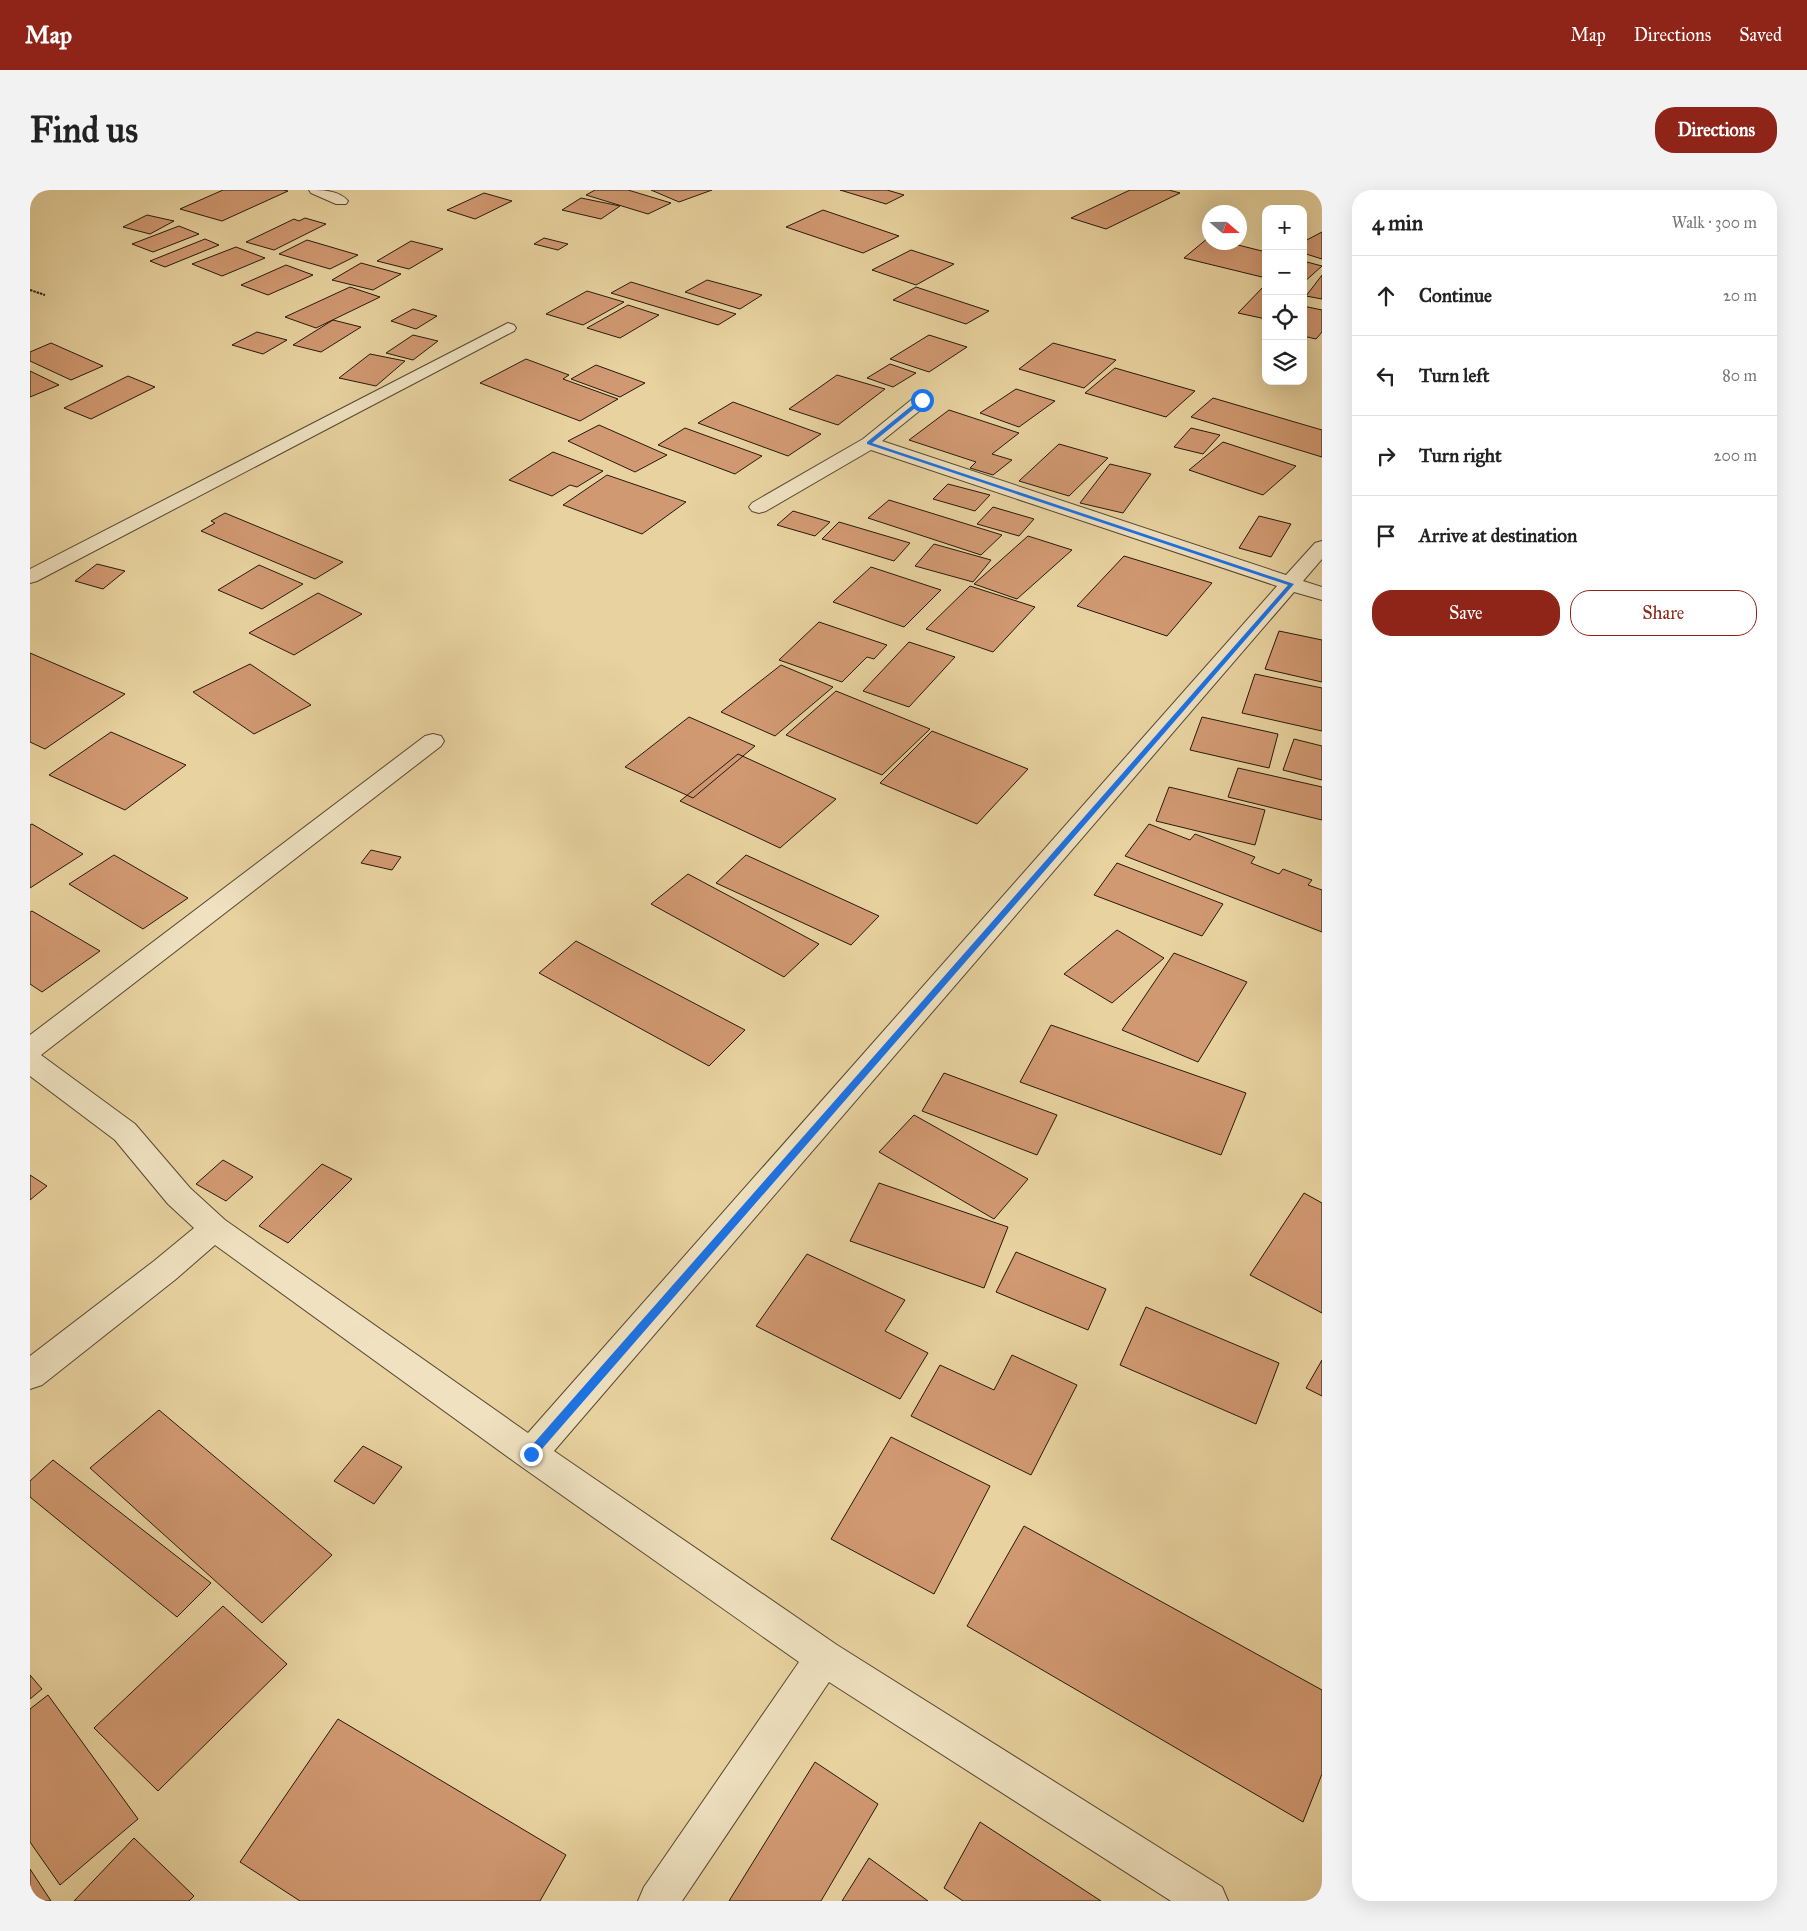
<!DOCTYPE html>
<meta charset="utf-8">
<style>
body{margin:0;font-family:"IM FELL Great Primer",serif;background:#f2f2f2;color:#222}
.controls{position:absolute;right:15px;top:15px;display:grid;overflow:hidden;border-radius:10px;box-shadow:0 5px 20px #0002}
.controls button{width:45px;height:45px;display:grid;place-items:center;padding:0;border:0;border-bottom:1px solid #e0e0e0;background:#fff;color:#222;font:25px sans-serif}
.compass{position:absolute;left:1172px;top:15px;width:45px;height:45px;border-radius:50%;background:#fff;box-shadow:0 5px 20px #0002;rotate:110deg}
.stop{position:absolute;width:15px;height:15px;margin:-11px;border:4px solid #1a73e8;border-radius:50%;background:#fff}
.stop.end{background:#1a73e8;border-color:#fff;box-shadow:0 1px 5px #0008}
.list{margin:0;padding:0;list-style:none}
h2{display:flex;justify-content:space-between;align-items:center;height:65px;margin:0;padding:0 20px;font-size:21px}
h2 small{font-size:16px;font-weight:400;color:#767676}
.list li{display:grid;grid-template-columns:32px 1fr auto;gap:15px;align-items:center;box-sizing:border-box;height:80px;padding:0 20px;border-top:1px solid #e0e0e0}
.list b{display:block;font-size:19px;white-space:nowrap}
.list em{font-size:16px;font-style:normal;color:#767676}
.actions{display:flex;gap:10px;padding:15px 20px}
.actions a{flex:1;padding:11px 0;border:1px solid #8f2418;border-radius:20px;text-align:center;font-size:18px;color:#8f2418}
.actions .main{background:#8f2418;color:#fff}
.icon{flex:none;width:28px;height:28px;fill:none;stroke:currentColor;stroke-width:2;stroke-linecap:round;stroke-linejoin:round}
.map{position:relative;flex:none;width:1292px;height:1711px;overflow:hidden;border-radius:20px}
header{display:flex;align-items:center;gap:30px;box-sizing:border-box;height:70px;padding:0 25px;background:#8f2418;color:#fff}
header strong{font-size:24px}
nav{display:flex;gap:28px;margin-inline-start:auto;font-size:18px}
.intro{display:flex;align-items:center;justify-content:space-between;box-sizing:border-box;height:120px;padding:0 30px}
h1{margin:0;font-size:35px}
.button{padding:12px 22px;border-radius:20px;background:#8f2418;color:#fff;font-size:18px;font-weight:700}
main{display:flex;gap:30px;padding:0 30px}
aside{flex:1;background:#fff;border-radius:20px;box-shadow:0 5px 20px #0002}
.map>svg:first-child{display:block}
.building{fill:#d19972;stroke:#27180a}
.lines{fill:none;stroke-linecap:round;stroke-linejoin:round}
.minor-casing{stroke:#574730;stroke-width:2}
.path{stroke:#27180a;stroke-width:2;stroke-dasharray:2.5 1;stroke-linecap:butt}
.minor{fill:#f0e2c1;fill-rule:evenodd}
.route{fill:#1a73e8}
</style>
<header>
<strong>Map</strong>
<nav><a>Map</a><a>Directions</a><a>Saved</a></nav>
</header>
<div class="intro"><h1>Find us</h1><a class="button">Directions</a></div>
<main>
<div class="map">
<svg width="1292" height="1711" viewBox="0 0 1292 1711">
<rect width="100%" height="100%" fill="#e8d3a0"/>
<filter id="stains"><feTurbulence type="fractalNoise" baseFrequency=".004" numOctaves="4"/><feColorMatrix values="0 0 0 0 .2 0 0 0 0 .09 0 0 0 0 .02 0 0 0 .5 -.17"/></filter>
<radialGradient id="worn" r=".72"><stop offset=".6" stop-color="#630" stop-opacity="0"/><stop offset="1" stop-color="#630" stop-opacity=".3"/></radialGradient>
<!-- building -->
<path class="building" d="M193 0H253L258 1 192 31 150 19Z
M565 0H598L641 13 618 24 556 5Z
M621 0H682L649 12Z
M810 0H857L874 5 856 14Z
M1100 0H1139L1150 3 1076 39 1041 28Z
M454 3 482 11 445 29 417 20Z
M551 8 590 16 571 29 532 20Z
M793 20 869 46 833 63 756 37Z
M117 25 144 31 120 44 93 37Z
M275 28 296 34 244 60 216 52 264 29 269 31Z
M149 36 169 44 123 62 102 54Z
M1292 42V69L1273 63V52Z
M514 48 538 54 528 60 504 54Z
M1178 48 1180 52H1196L1236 62V88L1154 68Z
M175 49 189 55 135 77 120 71Z
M277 50 328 65 300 79 249 64Z
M381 51 413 59 379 79 347 71Z
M206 57 235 68 192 86 162 74Z
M881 60 924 74 886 95 842 80Z
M1273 71 1292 76 1273 93Z
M331 73 371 84 343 100 302 90Z
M256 75 283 85 238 105 211 95Z
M1292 85V109L1276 106Z
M677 90 732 105 710 119 655 102Z
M601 92 706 124 688 135 581 103Z
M1236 94V129L1208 123Z
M320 97 350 107 286 138 255 127Z
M886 97 959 121 936 134 863 110Z
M557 101 594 112 553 135 516 124Z
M598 115 629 125 590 148 557 138Z
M1273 116 1292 120V142L1286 149 1273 146Z
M383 119 407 126 386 139 361 131Z
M303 130 331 137 291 162 263 155Z
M227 142 257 150 233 164 202 155Z
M383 145 408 151 383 170 356 163Z
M899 145 937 157 899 182 860 169Z
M21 153 73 176 41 190 0 171V162Z
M1023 153 1086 170 1054 198 989 179Z
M340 164 375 171 346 196 309 188Z
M496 169 539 185 533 189 588 209 550 231 450 193Z
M860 174 886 183 863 197 837 188Z
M566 175 615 193 590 207 541 189Z
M1085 178 1165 201 1136 227 1055 203Z
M0 181 29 195 0 207Z
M807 185 855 199 808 235 759 219Z
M98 186 125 197 61 229 34 218Z
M986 199 1025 211 989 237 950 223Z
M1183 208 1292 240V267L1161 227Z
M703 212 791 244 758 266 668 233Z
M919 220 989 243 962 264 982 270 963 285 940 278 946 272 879 250Z
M569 235 637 265 605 282 538 251Z
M655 238 732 266 705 284 628 255Z
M1161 238 1190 245 1173 264 1144 257Z
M1193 252 1266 276 1233 305 1159 280Z
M1029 254 1078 268 1039 306 989 291Z
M523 262 573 281 547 297 540 295 522 306 479 290Z
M1080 274 1121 284 1093 323 1050 313Z
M577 285 656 312 612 344 533 315Z
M918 294 960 305 945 321 903 309Z
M859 310 972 345 951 365 838 328Z
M963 317 1004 329 989 346 947 334Z
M763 321 800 332 785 346 747 335Z
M195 323 313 372 285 389 171 341 185 333 181 331Z
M1229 326 1261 334 1241 367 1209 358Z
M809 332 880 353 864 371 792 349Z
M998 346 1042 360 987 409 944 394Z
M904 354 961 370 943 392 885 376Z
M1094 366 1182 393 1137 446 1047 416Z
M67 374 95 381 73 399 45 391Z
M229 375 273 394 232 419 188 400Z
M841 377 911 400 874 437 803 412Z
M940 396 1005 417 963 462 896 439Z
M288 403 332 424 264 465 219 443Z
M789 432 857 455 844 469 837 467 812 492 749 470Z
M1249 441 1292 450V492L1235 479Z
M879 452 925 467 879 517 833 501Z
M0 463 95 504 15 559 0 552Z
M220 474 281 515 224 544 163 502Z
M751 475 803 497 745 546 691 522Z
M1225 484 1292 498V541L1212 523Z
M806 501 900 539 852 585 756 545Z
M659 527 725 556 663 608 595 577Z
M1172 527 1248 544 1239 578 1160 560Z
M902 541 998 579 947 634 850 593Z
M81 542 156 575 95 620 19 585Z
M1264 549 1292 556V590L1253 580Z
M708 564 806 609 750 658 650 611Z
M1208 578 1292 597V630L1198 607Z
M1139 597 1235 620 1225 655 1126 631Z
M2 634 53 664 0 698V635Z
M1119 634 1160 650 1165 644 1225 667 1221 673 1249 684 1253 679 1282 690 1278 695 1292 700V742L1095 666Z
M341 660 371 667 362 680 331 673Z
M84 665 158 708 113 739 39 694Z
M716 665 849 726 821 755 686 693Z
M1087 673 1193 714 1172 746 1064 705Z
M658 684 789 754 754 787 621 714Z
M2 721 70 761 12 802 0 794V722Z
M1087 740 1134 768 1082 813 1034 784Z
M546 751 715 840 679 876 509 783Z
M1144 763 1217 792 1168 872 1092 840Z
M1021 835 1216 903 1191 965 990 892Z
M914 883 1027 925 1007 965 892 921Z
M884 925 998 989 964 1029 849 962Z
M193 970 223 987 196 1011 166 994Z
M292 974 322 989 258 1053 229 1036Z
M0 985 17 996 0 1010Z
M849 993 978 1037 954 1098 820 1051Z
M1274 1003 1292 1013V1123L1220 1085Z
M986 1062 1076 1099 1058 1140 966 1102Z
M777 1064 875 1110 855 1141 898 1163 870 1209 726 1136Z
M1116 1117 1249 1173 1226 1234 1090 1175Z
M982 1165 1047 1195 1001 1285 881 1226 910 1175 964 1200Z
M1292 1170V1206L1276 1198Z
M129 1220 302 1365 232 1433 60 1278Z
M861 1247 960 1296 904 1404 801 1349Z
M333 1256 372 1277 344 1314 304 1291Z
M23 1270 181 1393 147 1427 0 1307V1291Z
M994 1336 1292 1500V1584L1273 1632 937 1436Z
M193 1416 257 1474 128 1601 64 1538Z
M0 1485 12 1499 0 1509Z
M18 1505 108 1629 30 1695 0 1652V1519Z
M308 1529 536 1665 510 1711H270L210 1672Z
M785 1572 848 1614 791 1711H699Z
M950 1632 1071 1711H933L914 1698Z
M104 1648 164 1706 159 1711H44Z
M839 1668 898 1711H812Z
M0 1679 21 1711H0Z"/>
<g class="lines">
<defs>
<path id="minor" d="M279 0C292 0 309 0 318 11L316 14H306L281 3Z
M478 133 484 135 486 138 484 141 7 391 0 393V379Z
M892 205 898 206 901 210 898 214 852 251 1256 385 1285 353 1292 351V369L1273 391 1292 397V410L1264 402 524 1261 807 1455 1192 1697 1198 1711H1141L799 1492 652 1711H608L614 1697 769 1472 489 1275 185 1055 146 1089 12 1195 0 1199V1166L124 1071 164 1038 138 1014 85 950 0 886V845L395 546 403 544 411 546 414 551 411 556 11 865 105 934 160 998 195 1030 498 1243 1247 396 841 260 736 321 729 323 722 321 719 317 722 313 833 249 886 206Z"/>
</defs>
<!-- minor casing -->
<use href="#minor" class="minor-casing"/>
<!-- path -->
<path class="path" d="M0 100 15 105"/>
<!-- minor -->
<use href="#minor" class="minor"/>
</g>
<!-- route -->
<path class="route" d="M890 209 895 210 842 253 1264 394 505 1267H497V1261L1258 395 837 254V252Z"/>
<rect width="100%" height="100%" filter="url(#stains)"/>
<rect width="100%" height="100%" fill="url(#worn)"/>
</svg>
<div class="controls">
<button>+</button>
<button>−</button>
<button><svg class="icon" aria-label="locate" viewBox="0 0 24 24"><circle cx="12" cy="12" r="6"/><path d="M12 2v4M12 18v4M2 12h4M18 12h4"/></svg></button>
<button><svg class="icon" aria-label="layers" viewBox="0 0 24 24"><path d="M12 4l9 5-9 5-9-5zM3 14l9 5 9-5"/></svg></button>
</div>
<svg class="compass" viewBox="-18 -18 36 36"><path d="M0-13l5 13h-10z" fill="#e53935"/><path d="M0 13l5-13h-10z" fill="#767676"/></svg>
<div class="stop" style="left:892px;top:210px"></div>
<div class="stop end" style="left:501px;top:1264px"></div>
</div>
<aside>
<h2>4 min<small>Walk · 300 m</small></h2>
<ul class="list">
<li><svg class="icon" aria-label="ahead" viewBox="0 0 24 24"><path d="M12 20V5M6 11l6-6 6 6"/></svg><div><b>Continue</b></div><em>20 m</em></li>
<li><svg class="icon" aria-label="left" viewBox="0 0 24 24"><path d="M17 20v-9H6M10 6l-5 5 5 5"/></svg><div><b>Turn left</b></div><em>80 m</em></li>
<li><svg class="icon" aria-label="right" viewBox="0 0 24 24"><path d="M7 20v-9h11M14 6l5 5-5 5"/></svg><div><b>Turn right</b></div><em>200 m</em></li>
<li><svg class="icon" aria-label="arrive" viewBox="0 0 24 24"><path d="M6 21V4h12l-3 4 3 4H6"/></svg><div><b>Arrive at destination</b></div></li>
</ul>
<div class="actions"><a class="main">Save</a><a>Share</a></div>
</aside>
</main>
